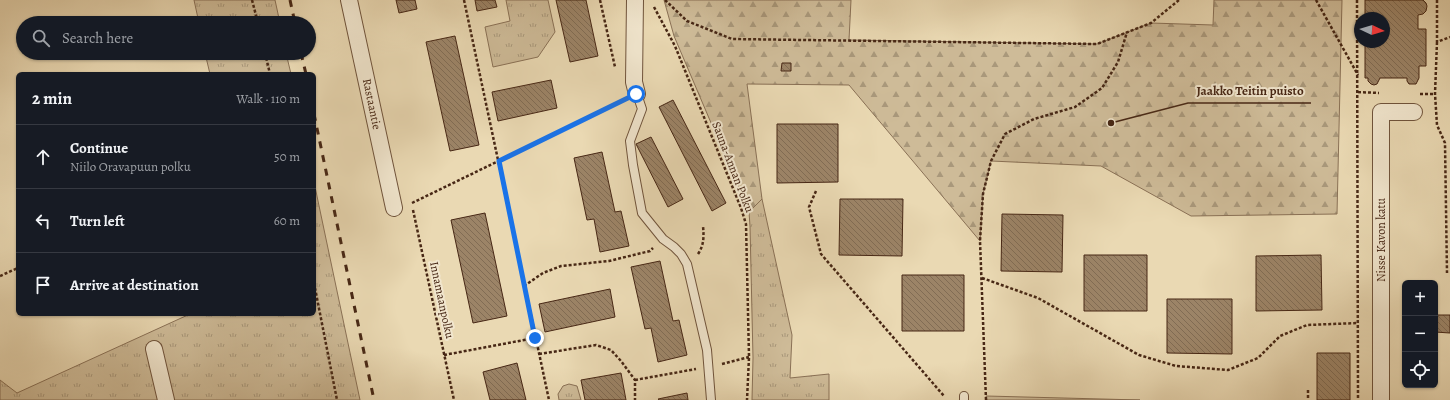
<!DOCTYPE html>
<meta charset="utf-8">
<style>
body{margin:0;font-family:Alegreya,serif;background:#20242c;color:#f1f3f6}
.controls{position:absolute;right:12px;bottom:12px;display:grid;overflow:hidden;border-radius:6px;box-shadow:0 1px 3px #0004}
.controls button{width:36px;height:36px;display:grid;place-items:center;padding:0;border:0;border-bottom:1px solid #363941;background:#171b24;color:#f1f3f6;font:20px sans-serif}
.compass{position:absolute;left:1354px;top:12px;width:36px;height:36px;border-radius:50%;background:#171b24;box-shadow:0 1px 3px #0004;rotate:94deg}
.stop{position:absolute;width:12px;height:12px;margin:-9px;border:3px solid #1a73e8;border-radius:50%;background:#fff}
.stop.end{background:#1a73e8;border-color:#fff;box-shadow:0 1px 4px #0008}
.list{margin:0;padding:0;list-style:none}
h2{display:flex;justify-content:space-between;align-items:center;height:52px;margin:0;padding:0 16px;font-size:17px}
h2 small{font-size:13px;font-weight:400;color:#9ea1a6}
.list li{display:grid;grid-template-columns:26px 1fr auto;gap:12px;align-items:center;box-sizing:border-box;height:64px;padding:0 16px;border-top:1px solid #363941}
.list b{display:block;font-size:15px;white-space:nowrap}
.list p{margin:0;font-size:13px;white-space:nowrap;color:#9ea1a6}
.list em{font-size:13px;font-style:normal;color:#9ea1a6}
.icon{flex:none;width:22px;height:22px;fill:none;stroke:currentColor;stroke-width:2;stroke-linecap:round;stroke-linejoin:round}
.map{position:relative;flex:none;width:1450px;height:400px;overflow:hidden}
.search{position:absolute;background:#171b24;box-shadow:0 1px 3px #0004;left:16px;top:16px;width:300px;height:44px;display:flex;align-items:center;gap:10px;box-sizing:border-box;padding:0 14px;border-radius:22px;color:#9ea1a6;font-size:15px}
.panel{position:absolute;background:#171b24;box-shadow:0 1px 3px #0004;left:16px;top:72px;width:300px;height:244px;border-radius:6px}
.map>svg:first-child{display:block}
.grass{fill:url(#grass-tufts);stroke:#8a7156}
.forest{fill:url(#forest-firs);stroke:#8a7156}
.building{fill:url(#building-back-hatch);stroke:#472715}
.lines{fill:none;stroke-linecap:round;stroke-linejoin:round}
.lane-casing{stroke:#70543c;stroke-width:10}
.street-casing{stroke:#70543c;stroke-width:18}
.path{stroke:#472715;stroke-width:2.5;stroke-dasharray:3 2;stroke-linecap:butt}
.lane{stroke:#f1e6ce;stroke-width:8}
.street{stroke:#f1e6ce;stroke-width:16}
.rail{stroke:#472715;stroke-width:3;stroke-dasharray:7 7;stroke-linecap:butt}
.route{stroke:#1a73e8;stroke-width:5}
.labels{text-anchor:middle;stroke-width:4;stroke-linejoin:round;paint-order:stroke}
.street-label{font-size:12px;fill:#472715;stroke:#f1e6ce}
.leader{fill:none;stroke:#472715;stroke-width:1.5}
.callout-dot{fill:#472715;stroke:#f1e6ce;stroke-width:1.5}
.callout-label{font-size:13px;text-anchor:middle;font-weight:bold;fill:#472715;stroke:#f1e6ce;stroke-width:4;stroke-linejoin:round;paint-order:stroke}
</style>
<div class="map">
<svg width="1450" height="400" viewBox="0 0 1450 400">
<defs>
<pattern id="grass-tufts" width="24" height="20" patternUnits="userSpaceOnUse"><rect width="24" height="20" fill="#cebb98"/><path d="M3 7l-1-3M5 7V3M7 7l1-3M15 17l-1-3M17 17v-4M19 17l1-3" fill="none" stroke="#a9987b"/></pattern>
<pattern id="forest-firs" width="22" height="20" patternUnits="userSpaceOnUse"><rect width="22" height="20" fill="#cebb98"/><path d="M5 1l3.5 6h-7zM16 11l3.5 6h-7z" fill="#a9987b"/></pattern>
<pattern id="building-back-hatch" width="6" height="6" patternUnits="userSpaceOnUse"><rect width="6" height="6" fill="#9c8467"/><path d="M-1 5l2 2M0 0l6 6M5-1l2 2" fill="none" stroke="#816c54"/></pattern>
</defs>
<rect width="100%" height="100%" fill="#ead9b3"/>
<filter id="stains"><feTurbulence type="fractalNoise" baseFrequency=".005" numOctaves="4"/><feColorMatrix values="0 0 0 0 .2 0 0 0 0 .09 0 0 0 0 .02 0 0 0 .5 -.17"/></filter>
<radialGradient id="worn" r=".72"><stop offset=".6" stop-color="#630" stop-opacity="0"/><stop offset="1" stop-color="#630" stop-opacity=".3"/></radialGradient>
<!-- grass -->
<path class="grass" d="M194 0H275L280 23H199Z
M506 0H548L555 32 538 57 493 67 485 27 510 21Z
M205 53H286L291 74H210Z
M314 182 360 400H0V380L17 393 190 314H314Z
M762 199 792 335 790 378 829 374V400H752L753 358 750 226 749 212Z
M569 384 577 386 581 400H559L558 394 563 386Z"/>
<!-- forest -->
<path class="forest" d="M664 0H851L849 40 1097 44 1151 23 1213 25 1214 0H1342L1337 214 1191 216 1101 166 991 161 983 194 980 241 849 85 747 84 762 199 749 212 674 36Z
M986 396 1140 400H987Z"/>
<!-- building -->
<path class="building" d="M396 0H415L417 9 399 13Z
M475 0H495L497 7 477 11Z
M556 0H586L598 56 570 62Z
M1365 0H1423L1426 3 1427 6 1426 11 1423 14 1418 15V29H1426V66H1419V78L1416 84H1409L1407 81V78H1380L1377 84 1374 85 1371 84 1368 81V78H1365V42H1384V18H1365Z
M455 36 479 145 450 151 426 42Z
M782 63H791V71H781Z
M551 80 557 108 498 121 492 92Z
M673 100 726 203 712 211 659 107Z
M777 124H838V182L777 183Z
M651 137 683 199 668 207 636 144Z
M602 152 615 212 621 211 629 246 600 252 594 219 587 220 574 158Z
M840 199H903L902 256 839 255Z
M485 213 507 316 473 323 451 220Z
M1002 214 1063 215 1062 272 1001 271Z
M1084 255H1147V311H1084Z
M1321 255 1322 310 1256 311V256Z
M660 261 673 321 679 320 687 355 658 362 651 328 645 329 631 267Z
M902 275H964V331H902Z
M610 289 615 317 545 332 539 304Z
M1167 299H1232V354L1167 353Z
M1435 315H1450V333L1435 332Z
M1317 353H1350V400H1317Z
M517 363 526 400H490L483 372Z
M621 373 626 400H585L581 380Z
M687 393 688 400H659L658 399Z"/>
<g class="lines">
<defs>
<path id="lane" d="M637 94 642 109 630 141 633 165 642 213 663 239 674 247 681 254 687 264 707 350 711 400
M964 400V396"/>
<path id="street" d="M349 0 394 208
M635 0 634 82 637 94
M154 349 166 400
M1381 400V112H1414"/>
</defs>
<!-- lane casing -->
<use href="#lane" class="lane-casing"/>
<!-- street casing -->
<use href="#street" class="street-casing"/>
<!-- path -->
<path class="path" d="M252 0 258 23
M464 0 549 400
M600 0 615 67
M665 0 687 21 732 39 1097 44 1151 23 1179 0
M1316 0 1358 75
M1357 0 1358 400
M1437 0V42L1450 37
M654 7 675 46 741 208 746 224 749 357 747 400
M1437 42 1435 94 1437 125 1445 143 1447 273
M265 53 270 74
M1358 92 1379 93
M1420 94H1435
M816 191 809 207 821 254 944 396
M412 203 622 101
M413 210 454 400
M698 254C704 245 704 237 703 226
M0 276 18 268
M982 278 1038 298 1139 355 1176 366 1228 370 1258 358 1280 336 1307 325 1358 323
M314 283 337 400
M524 286 543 273 561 266 609 261 650 251 653 248
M539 354 596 345 611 350 621 361 635 380V400
M444 355 535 338
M722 364 749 357
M635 380 696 369
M1308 390V400
M986 400 980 241 983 194 991 161 1005 134 1034 119 1075 107 1102 88 1118 62 1127 32"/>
<!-- lane -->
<use href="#lane" class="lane"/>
<!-- street -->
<use href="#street" class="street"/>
<!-- rail -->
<path class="rail" d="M290 0 295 23
M301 53 306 74
M314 114 374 400"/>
</g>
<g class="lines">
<!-- route -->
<path class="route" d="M535 338 499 161 636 94"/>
</g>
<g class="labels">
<!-- street labels -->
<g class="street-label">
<text transform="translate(372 104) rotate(78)" y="4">Rastaantie</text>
<text transform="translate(733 167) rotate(69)" y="4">Sauna-Annan Polku</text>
<text transform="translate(1381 240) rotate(-90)" y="4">Nisse Kavon katu</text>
<text transform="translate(442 300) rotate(78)" y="4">Innamaanpolku</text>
</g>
</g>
<!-- callouts -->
<path class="leader" d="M1111 123L1188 103H1311"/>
<circle class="callout-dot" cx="1111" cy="123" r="4"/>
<g class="callout-label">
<text x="1250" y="95">Jaakko Teitin puisto</text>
</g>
<rect width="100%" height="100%" filter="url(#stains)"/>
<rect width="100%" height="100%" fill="url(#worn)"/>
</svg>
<div class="controls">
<button>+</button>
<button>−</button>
<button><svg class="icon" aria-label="locate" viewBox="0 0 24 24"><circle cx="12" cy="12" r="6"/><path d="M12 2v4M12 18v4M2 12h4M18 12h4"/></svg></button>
</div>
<svg class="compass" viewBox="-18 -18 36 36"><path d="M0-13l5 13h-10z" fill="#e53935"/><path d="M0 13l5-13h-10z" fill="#9ea1a6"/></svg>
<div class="stop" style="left:636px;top:94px"></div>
<div class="stop end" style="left:535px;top:338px"></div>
<div class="search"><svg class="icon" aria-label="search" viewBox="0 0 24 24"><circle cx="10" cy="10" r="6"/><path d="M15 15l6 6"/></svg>Search here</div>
<section class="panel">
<h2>2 min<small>Walk · 110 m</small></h2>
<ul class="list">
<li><svg class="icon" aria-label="ahead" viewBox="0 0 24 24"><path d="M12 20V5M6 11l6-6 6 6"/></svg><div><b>Continue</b><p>Niilo Oravapuun polku</p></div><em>50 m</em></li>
<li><svg class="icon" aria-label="left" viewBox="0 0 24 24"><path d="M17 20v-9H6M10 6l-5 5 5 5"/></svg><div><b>Turn left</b></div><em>60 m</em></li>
<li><svg class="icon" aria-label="arrive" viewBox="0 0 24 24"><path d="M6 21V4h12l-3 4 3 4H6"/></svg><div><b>Arrive at destination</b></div></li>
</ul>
</section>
</div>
